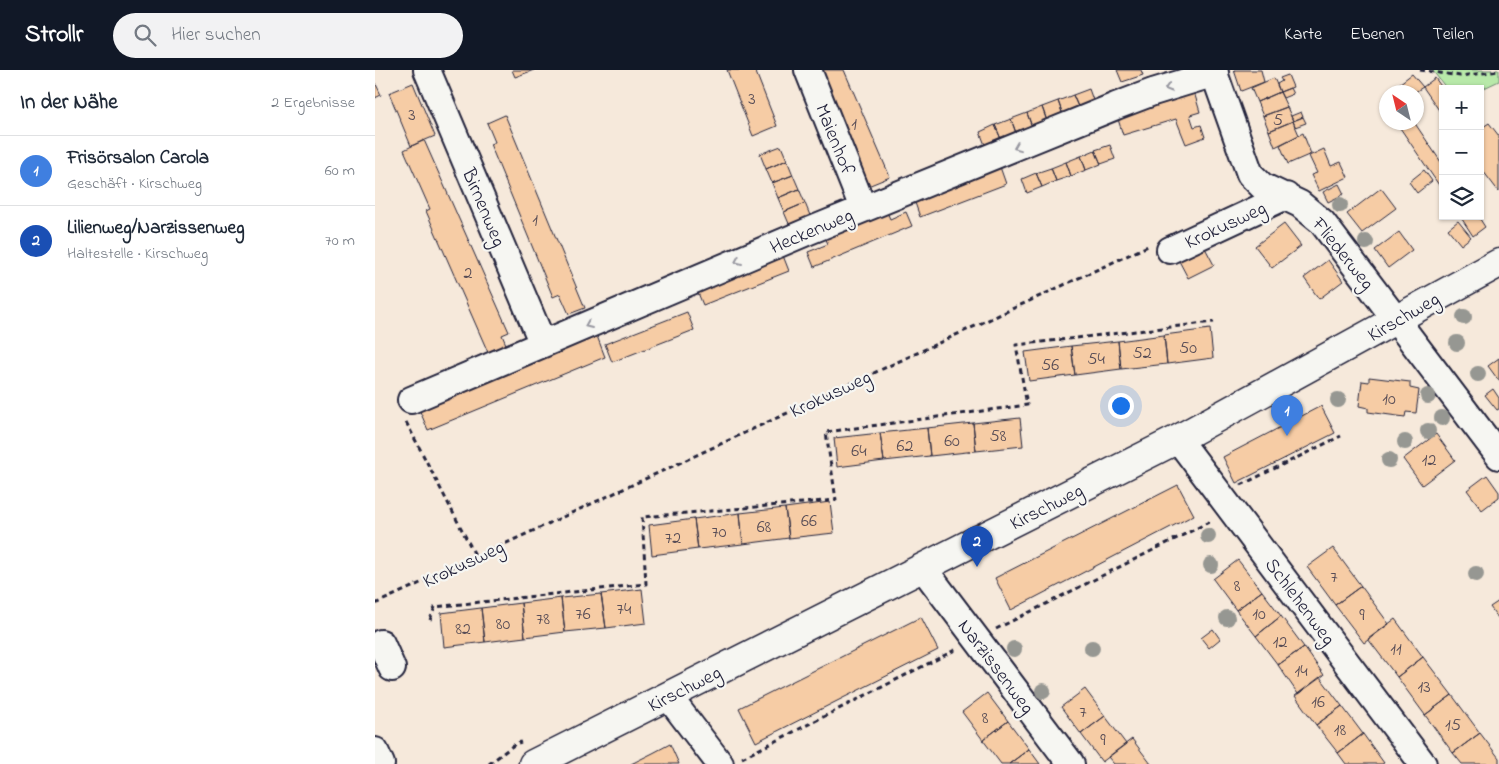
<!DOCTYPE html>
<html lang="de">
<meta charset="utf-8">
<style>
body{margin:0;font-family:"Indie Flower",sans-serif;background:#f2f2f3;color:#1f2937}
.controls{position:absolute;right:15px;top:15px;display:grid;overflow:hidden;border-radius:0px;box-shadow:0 1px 4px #0004}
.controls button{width:45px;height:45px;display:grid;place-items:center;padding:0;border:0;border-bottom:1px solid #e0e1e3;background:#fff;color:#1f2937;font:25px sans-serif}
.compass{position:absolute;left:1004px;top:15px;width:45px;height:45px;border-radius:50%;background:#fff;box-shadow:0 1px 4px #0004;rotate:325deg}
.you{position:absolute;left:745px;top:335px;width:18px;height:18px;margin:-12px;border:4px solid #fff;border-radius:50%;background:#1a73e8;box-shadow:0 0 0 8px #1a73e833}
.badge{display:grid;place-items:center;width:32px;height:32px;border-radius:50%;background:#111827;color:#fff;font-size:16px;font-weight:700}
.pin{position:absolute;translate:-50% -41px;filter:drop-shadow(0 1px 2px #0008)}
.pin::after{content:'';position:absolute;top:26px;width:18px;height:15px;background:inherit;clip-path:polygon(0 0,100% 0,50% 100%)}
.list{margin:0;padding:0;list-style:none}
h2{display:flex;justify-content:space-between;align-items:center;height:65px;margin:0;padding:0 20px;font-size:21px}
h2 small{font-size:16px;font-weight:400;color:#747a83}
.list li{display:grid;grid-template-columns:32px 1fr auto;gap:15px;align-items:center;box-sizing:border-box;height:70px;padding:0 20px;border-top:1px solid #e0e1e3}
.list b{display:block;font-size:19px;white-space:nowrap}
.list p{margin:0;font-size:16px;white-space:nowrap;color:#747a83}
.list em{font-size:16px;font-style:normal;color:#747a83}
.icon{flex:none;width:28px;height:28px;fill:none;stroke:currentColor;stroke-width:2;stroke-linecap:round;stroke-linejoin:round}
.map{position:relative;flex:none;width:1124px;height:694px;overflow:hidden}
header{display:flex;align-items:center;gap:30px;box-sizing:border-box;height:70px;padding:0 25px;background:#111827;color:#fff}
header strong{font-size:24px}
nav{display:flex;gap:28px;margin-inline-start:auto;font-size:18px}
.search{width:350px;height:45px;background:#f2f2f3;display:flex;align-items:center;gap:12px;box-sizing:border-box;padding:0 18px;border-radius:28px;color:#747a83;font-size:19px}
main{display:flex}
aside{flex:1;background:#fff}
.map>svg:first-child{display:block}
.green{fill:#b8e9a9;stroke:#6d8672}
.building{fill:#f6cca5;stroke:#22223b}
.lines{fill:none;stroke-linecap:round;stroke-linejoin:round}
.minor-casing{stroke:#22223b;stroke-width:30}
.major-casing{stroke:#22223b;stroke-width:31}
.path{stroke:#22223b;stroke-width:3;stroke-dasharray:5 4;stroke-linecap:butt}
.minor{stroke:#f6f6f2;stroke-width:26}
.major{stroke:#f6f6f2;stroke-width:28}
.tree{fill:#969792}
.oneway{stroke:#9797a0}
.labels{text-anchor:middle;stroke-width:4.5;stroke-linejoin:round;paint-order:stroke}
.number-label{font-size:18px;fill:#574c56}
.street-label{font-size:20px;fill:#22223b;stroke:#f6f6f2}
</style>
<header>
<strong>Strollr</strong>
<div class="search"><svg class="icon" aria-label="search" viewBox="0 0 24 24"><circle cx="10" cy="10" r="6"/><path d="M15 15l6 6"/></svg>Hier suchen</div>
<nav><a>Karte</a><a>Ebenen</a><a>Teilen</a></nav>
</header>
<main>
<aside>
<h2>In der Nähe<small>2 Ergebnisse</small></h2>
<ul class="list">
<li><span class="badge" style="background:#3f7fe0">1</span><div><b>Frisörsalon Carola</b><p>Geschäft · Kirschweg</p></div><em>60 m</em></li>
<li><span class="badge" style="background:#1a4fb4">2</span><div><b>Lilienweg/Narzissenweg</b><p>Haltestelle · Kirschweg</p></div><em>70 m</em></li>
</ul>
</aside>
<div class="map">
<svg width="1124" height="694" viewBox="0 0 1124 694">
<rect width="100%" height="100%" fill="#f6e9db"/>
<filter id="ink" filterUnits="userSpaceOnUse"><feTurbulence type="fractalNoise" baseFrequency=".02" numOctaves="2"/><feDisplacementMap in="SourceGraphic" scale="10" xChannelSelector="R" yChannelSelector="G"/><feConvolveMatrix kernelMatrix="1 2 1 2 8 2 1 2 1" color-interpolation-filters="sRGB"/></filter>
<g filter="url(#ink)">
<!-- green -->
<path class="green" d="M1057 0H1124V11L1105 20 1072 19Z"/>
<!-- building -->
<path class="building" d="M137 0H159L140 7Z
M352 0H380L402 56 378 66Z
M442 0H469L515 107 493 116Z
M742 0H766L768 5 747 12Z
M859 0H886L889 12 866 21Z
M1037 4 1048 17 1040 22H1018L1016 20Z
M913 5 918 17 905 22 902 14 907 11 905 8Z
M899 8 905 22 882 32 876 18Z
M1060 8 1068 19V46L1048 17Z
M0 12 6 25 0 28Z
M38 13 60 66 36 76 14 23Z
M915 18 918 24 908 28 905 22Z
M714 19 719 33 704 39 698 25Z
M819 22 825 42 815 45 819 57 826 55 830 67 811 74 801 49 748 65 742 46Z
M905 22 912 37 888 46 882 32Z
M698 25 704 39 688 45 683 31Z
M683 31 688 45 672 51 667 37Z
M667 37 672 51 657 57 652 43Z
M912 37 918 51 894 61 888 46Z
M926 42 928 47 918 51 916 46Z
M652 43 657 57 641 63 636 49Z
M130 45 210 238 194 244 185 224 178 227 115 74 120 72 112 53Z
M928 47 931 53 920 57 918 51Z
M636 49 641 63 626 69 620 55Z
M918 51 924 65 900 77 894 61Z
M1021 52H1039L1068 95V121Z
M1114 53 1124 66V122L1105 97V59Z
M620 55 626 69 610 75 605 62Z
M928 63 936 84 913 94 905 75Z
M49 70 134 262 127 265 133 279 115 287 51 141 55 139 29 80Z
M735 75 740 89 726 94 720 80Z
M406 76 412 90 391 99 385 84Z
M949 79 956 96 966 92 973 107 944 121 936 105 942 103 934 86Z
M720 80 726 94 711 100 706 86Z
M706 86 711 100 696 106 691 92Z
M412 90 418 105 397 113 391 99Z
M691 92 696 106 681 111 676 98Z
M624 94 631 114 545 147 538 127Z
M676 98 681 111 667 117 661 103Z
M1049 100 1057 111 1042 123 1034 112Z
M661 103 667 117 652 123 647 109Z
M418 105 424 119 403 128 397 113Z
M964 114 969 124 953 132 948 122Z
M1006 118 1021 138 987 163 972 144Z
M424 119 430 133 409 142 403 128Z
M430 133 436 148 415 156 409 142Z
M512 142 515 149 531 142 537 156 439 197 433 182 453 174 450 167Z
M1085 146H1103L1110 157 1098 166Z
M1083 151 1096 167 1086 175 1073 159Z
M909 154 926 176 897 198 880 176Z
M1024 162 1037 180 1013 198 1000 180Z
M829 176 839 195 813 208 803 189Z
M407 183 414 201 328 235 321 218Z
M953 190 968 211 944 229 929 208Z
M312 242 319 260 237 292 230 274Z
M835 259 838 288 792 294 789 265Z
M789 265 792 294 746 299 743 271Z
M222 266 230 287 53 360 44 339Z
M743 271 746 299 700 305 696 276Z
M696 276 700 305 654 311 650 282Z
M1124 288V311L1113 296Z
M994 307 1035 312V318L1044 320 1041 343 1031 342 1030 347 993 342V338L984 336 987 311 994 312Z
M1118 319 1124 328V339L1122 340 1110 325Z
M946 336 960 363 861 413 848 387Z
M645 348 648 376 601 381 598 353Z
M598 353 601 381 555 386 552 358Z
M552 358 555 386 509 391 505 363Z
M505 363 509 391 462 397 459 368Z
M1061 364 1080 390 1047 415 1028 389Z
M1112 405 1124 422V427L1107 440 1092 420Z
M803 415 819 445 636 540 620 508Z
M455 432 459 463 414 468 410 438Z
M410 438 414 468 368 474 365 443Z
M365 443 368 474 323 479 319 449Z
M319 449 323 479 277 485 274 455Z
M958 478 986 516 960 535 932 497Z
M863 490 887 521 861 540 838 509Z
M986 516 1014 554 989 573 960 535Z
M267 519 271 553 231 558 226 524Z
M887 521 906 546 881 566 861 540Z
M226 524 231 558 190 562 186 528Z
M186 528 190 562 150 567 146 533Z
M1124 531V548H1123L1115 537Z
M146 533 150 567 110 572 106 538Z
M106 538 110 572 69 577 66 543Z
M906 546 929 577 903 595 881 566Z
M546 547 563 580 381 672 364 638Z
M1020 549 1048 587 1022 607 993 569Z
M838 559 845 569 834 578 826 568Z
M929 577 949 605 923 624 903 595Z
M1048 587 1077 625 1050 645 1022 607Z
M945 607 967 636 941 655 920 626Z
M710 619 730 646 706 664 686 637Z
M612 623 633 651 608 670 587 642Z
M1077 625 1105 663 1078 683 1050 645Z
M967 636 988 664 963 683 941 655Z
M730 646 751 674 727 692 706 664Z
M633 651 654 679 634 694H626L608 670Z
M1105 663 1124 688V694H1087L1078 683Z
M988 664 1009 693 1007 694H971L963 683Z
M757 669 776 694H739L733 687Z
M295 674 304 694H256L278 683Z
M654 679 665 694H634Z"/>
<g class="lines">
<defs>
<path id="minor" d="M52 0 168 274
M433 0 488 138
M838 0 875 104 887 116 925 134 947 152 1124 386
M795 180 911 126
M36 330 434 161 741 36 778 22 840 3
M803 369 1048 694
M548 498 696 694
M6 573 17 598
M293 626 345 694
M0 681 6 694"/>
<path id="major" d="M158 694 803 369 1124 193"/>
</defs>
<!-- minor casing -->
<use href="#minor" class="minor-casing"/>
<!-- major casing -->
<use href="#major" class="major-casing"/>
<!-- path -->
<path class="path" d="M1045 0 1085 6 1124 1
M31 352 101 487
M866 415 966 366
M0 534 773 176
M55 550 60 537 271 514 267 447 461 430 451 362 652 335 641 275 839 252
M621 559 836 451
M367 688 582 579
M114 694 140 674 146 672"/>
<!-- minor -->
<use href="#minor" class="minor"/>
<!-- major -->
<use href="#major" class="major"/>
</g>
<!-- trees -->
<g class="tree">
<circle cx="965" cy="135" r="8"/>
<circle cx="991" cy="172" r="8"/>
<circle cx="1089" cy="247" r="8"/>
<circle cx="1082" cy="273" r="8"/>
<circle cx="1103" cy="304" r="8"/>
<circle cx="1053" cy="326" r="8"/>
<circle cx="963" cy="330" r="8"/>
<circle cx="1067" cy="348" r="8"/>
<circle cx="1053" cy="361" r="8"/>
<circle cx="1030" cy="372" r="8"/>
<circle cx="1014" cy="390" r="8"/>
<circle cx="833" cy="466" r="8"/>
<circle cx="836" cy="495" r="8"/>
<circle cx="1101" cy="504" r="8"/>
<circle cx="852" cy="548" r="8"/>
<circle cx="717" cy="578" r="8"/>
<circle cx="639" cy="579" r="8"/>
<circle cx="668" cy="621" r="8"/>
</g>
<!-- one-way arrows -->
<defs><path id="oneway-chevron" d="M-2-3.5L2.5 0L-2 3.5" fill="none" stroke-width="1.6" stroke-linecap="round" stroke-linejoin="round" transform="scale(1.25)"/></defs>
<g class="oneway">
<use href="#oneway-chevron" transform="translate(793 18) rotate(163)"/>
<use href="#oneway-chevron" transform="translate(642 77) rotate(158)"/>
<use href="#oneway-chevron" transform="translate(363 191) rotate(157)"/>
<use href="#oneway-chevron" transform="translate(213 255) rotate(157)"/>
</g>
</g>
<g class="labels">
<!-- number labels -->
<g class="number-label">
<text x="377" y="34">3</text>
<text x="37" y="50">3</text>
<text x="903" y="55">5</text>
<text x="479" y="59">1</text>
<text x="160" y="155">1</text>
<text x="93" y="208">2</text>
<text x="813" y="283">50</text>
<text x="767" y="288">52</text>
<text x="721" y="294">54</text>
<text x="675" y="300">56</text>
<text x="1014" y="334">10</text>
<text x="623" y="371">58</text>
<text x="577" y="376">60</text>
<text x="530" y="381">62</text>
<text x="484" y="386">64</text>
<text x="1054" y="395">12</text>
<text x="434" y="456">66</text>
<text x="389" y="462">68</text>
<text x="344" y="467">70</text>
<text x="298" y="473">72</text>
<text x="959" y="512">7</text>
<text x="862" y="521">8</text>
<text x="249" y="544">74</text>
<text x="208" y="549">76</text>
<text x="884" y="549">10</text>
<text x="987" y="550">9</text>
<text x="168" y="554">78</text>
<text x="128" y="559">80</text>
<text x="88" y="564">82</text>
<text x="905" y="577">12</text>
<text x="1021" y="584">11</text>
<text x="926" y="606">14</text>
<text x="1049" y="622">13</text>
<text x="943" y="637">16</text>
<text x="708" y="647">7</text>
<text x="610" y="653">8</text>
<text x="1078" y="660">15</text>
<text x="965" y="665">18</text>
<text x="728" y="675">9</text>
</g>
<!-- street labels -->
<g class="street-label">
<text transform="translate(461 69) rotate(68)" y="7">Maienhof</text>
<text transform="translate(110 137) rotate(67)" y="7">Birnenweg</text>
<text transform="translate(850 154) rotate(-25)" y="7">Krokusweg</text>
<text transform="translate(436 160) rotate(-23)" y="7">Heckenweg</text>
<text transform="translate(969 183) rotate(51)" y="7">Fliederweg</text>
<text transform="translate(1028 246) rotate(-30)" y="7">Kirschweg</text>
<text transform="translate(455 323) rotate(-25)" y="7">Krokusweg</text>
<text transform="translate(671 436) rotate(-27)" y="7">Kirschweg</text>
<text transform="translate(88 493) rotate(-25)" y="7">Krokusweg</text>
<text transform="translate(926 531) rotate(53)" y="7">Schlehenweg</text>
<text transform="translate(622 596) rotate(53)" y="7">Narzissenweg</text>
<text transform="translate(309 618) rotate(-27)" y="7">Kirschweg</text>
</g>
</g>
</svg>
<div class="controls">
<button>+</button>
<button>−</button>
<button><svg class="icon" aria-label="layers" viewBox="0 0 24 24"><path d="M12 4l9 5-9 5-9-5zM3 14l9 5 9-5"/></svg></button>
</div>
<svg class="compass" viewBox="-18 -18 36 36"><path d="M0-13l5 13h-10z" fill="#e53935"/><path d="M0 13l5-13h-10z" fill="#747a83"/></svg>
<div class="you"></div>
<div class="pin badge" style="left:912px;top:366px;background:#3f7fe0">1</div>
<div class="pin badge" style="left:602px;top:497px;background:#1a4fb4">2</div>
</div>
</main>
